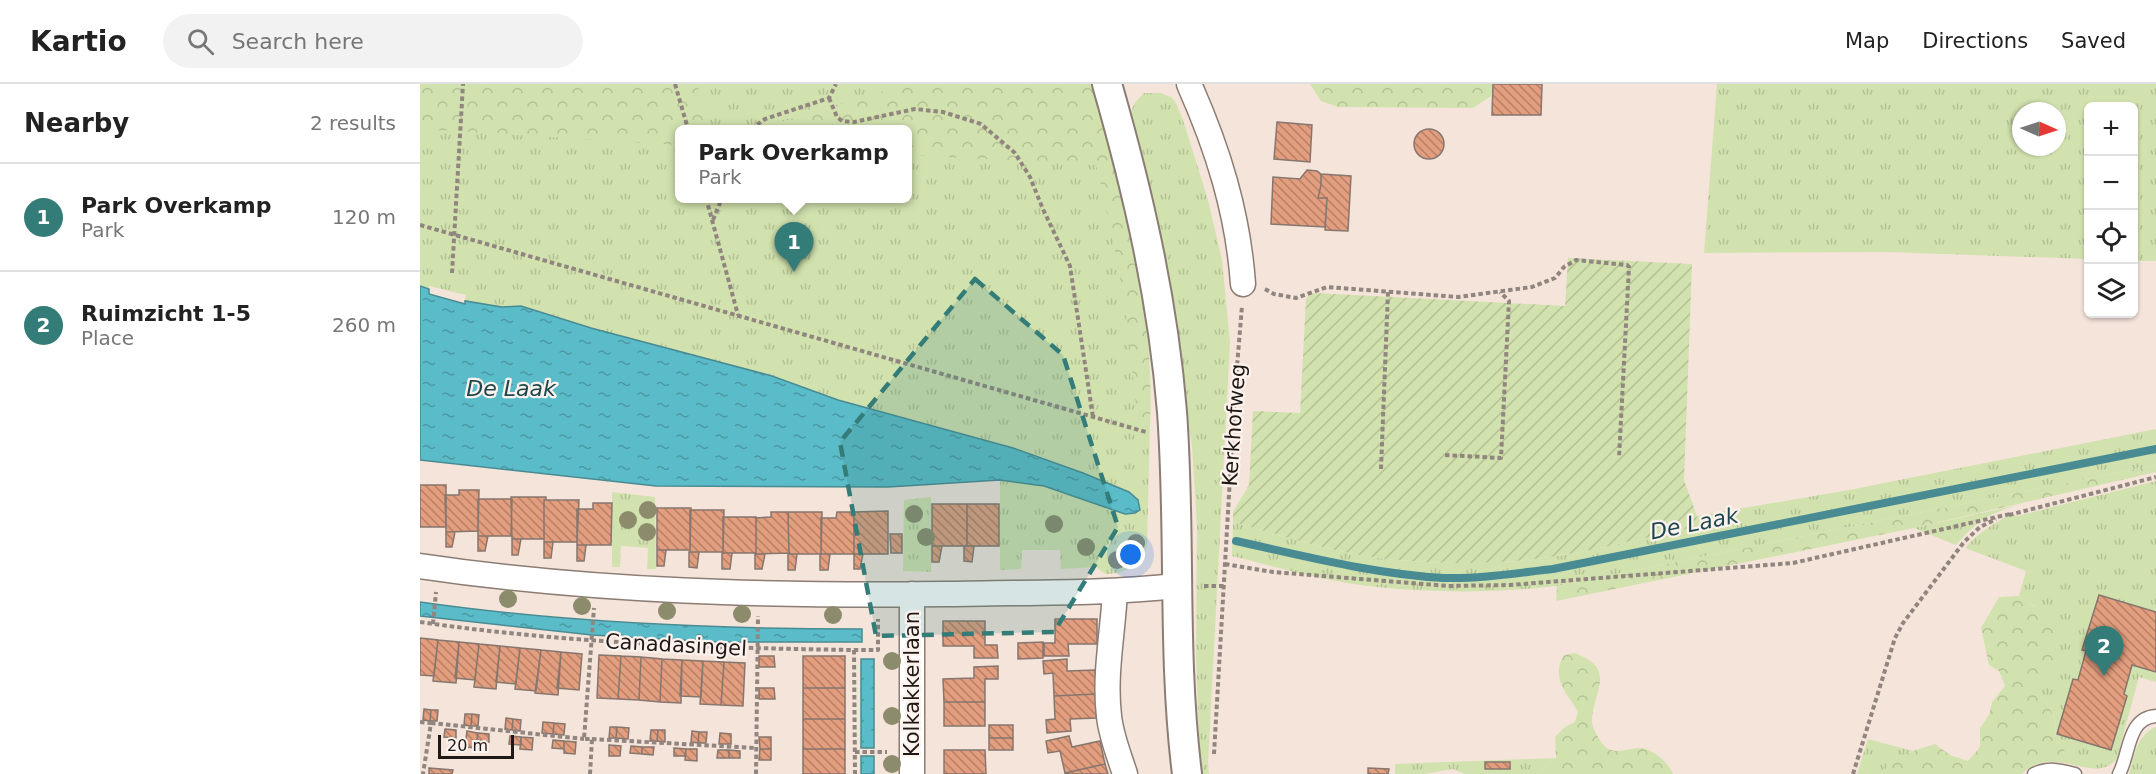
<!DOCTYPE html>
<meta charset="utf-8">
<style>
body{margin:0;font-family:"DejaVu Sans",sans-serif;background:#f2f2f2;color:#222}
.controls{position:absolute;right:18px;top:18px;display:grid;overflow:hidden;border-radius:9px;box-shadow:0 2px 4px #0004}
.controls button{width:54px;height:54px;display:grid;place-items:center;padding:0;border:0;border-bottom:2px solid #e0e0e0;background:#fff;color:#222;font:30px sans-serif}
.compass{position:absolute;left:1592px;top:18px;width:54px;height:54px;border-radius:50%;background:#fff;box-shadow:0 2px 4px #0004;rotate:93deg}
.scale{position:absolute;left:18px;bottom:15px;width:76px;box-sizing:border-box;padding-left:6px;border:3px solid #1f1916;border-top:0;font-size:16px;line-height:21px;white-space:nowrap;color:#1f1916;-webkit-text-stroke:4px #fdf2ed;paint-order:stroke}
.you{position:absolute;left:711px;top:471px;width:21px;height:21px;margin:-15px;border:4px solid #fff;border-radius:50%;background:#1a73e8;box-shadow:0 0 0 9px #1a73e833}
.badge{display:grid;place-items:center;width:39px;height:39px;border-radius:50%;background:#347c78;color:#fff;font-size:20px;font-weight:700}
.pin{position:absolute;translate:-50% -50px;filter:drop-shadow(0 2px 3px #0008)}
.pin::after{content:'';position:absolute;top:32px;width:21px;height:18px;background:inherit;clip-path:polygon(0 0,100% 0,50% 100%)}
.popup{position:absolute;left:255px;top:41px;width:237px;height:78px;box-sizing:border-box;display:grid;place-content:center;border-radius:9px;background:#fff;filter:drop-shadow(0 2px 4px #0005);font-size:20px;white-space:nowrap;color:#767676}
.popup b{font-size:22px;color:#222}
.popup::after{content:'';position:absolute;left:50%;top:100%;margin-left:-12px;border:12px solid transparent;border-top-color:#fff}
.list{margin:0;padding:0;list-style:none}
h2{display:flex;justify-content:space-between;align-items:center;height:78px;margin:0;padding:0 24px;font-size:26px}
h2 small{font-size:20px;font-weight:400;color:#767676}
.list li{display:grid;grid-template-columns:39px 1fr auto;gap:18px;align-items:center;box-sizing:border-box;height:108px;padding:0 24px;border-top:2px solid #e0e0e0}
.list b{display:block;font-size:22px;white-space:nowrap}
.list p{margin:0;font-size:20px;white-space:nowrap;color:#767676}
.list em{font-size:20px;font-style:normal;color:#767676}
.icon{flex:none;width:33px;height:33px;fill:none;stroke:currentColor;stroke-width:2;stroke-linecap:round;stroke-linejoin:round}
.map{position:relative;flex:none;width:1736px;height:690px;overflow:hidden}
header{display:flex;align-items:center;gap:36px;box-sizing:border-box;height:84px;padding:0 30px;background:#fff;border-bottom:2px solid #e0e0e0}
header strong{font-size:28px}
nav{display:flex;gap:33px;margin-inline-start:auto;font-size:21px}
.search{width:420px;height:54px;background:#f2f2f2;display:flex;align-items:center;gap:15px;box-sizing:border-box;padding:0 21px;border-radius:33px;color:#767676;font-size:22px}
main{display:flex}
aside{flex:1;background:#fff}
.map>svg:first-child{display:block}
.grass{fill:url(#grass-tufts);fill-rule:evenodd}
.forest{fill:url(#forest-crowns)}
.garden{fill:url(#garden-furrows)}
.water{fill:url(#water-ripples);stroke:#498b93;stroke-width:1.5}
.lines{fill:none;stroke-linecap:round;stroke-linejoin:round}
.stream{stroke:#498b93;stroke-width:8}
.building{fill:url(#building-back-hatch);stroke:#86766e;stroke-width:1.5}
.service-casing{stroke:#8c7d74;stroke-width:15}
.minor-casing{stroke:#8c7d74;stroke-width:27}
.tertiary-casing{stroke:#8c7d74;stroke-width:32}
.path{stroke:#91857f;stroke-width:4;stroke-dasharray:4.5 3;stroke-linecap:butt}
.service{stroke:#fff;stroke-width:12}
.minor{stroke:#fff;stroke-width:24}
.tertiary{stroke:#fff;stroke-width:28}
.tree{fill:#8c8b6b}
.marked{fill:#347c78;fill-opacity:0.2;stroke:#347c78;stroke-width:4.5;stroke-dasharray:12 8;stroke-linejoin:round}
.labels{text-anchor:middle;stroke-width:4.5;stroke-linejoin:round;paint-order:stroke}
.street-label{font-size:21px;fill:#1f1916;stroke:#fdf2ed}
.water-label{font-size:22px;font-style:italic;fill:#1b474d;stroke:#fdf2ed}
</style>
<header>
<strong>Kartio</strong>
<div class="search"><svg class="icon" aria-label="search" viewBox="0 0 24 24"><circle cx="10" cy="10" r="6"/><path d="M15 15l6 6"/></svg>Search here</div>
<nav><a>Map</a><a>Directions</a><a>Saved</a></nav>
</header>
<main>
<aside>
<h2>Nearby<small>2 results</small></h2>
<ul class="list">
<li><span class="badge">1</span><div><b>Park Overkamp</b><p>Park</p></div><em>120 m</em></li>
<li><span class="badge">2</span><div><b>Ruimzicht 1-5</b><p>Place</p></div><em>260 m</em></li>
</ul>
</aside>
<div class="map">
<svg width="1736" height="690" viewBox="0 0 1736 690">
<defs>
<pattern id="grass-tufts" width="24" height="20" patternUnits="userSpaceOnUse" patternTransform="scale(1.5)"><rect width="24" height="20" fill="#d2e2ae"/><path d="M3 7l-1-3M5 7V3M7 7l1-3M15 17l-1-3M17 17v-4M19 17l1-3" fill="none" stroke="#b4c195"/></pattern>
<pattern id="forest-crowns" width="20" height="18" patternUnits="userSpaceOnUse" patternTransform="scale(1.5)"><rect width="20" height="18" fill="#d2e2ae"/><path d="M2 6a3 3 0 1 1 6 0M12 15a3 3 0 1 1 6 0" fill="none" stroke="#b4c195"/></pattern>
<pattern id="garden-furrows" width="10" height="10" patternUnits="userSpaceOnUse" patternTransform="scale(1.5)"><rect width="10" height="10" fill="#d2e2ae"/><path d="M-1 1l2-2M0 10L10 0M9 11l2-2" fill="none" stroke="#b4c195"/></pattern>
<pattern id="water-ripples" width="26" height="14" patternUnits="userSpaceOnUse" patternTransform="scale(1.5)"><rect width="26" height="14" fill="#5bbcc9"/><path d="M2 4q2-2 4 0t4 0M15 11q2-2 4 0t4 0" fill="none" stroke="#4b98a2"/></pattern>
<pattern id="building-back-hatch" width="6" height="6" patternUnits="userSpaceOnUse" patternTransform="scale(1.5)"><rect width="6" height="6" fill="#e29e7e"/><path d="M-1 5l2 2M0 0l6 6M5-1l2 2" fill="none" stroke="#b78066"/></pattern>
</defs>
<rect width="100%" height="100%" fill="#f5e4da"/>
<!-- grass -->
<path class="grass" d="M0 0H662L703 144 721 340 730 341 727 460C722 482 705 490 685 490L676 483 641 485 640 466H602L601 485 580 486V396L624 402 705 430 718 428 720 426 718 417 709 408 663 389 593 364 418 316 352 292 171 244 101 222 82 223 45 217 46 211 9 202V205L0 202ZM260 45H488V114H260Z
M1297 0H1736V177H1714V22H1668V175L1466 168 1284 169ZM1601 27H1637V63H1601Z
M724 9H740L751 13 756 19 764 39 788 116 802 176 810 258 788 679 789 690H780L776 568 777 441 772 363 756 262 712 45C711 26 710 22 724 9Z
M1736 345V381L1137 502C1077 509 1016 509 957 503 908 498 860 484 812 472L813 438C861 451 910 468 959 474 1018 481 1078 481 1137 472 1181 465 1226 453 1270 444L1276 439 1277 432 1429 406Z
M1736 397V528L1666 567 1658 596 1653 595 1637 649 1691 666 1707 612 1704 610 1712 581 1736 588V598L1719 593 1697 674C1686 690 1667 684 1650 680L1643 663 1636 656 1635 636 1630 625 1617 607 1615 522 1599 512 1606 487 1545 464C1558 448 1573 441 1590 430L1597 432Z
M192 408 235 413 236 485H227L228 464 201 462 200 483H192Z
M511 413V488L483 487 484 416Z
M1598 421C1564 432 1560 435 1536 461L1494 444Z
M1736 643V690H1709C1714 672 1717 651 1736 643Z
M1448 655 1493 667 1472 677 1462 690H1437Z
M1136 674 1117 690H1045L1033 685 1004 690H975V680Z"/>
<!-- forest -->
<path class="forest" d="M0 0H277L290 45H260V61L0 45Z
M487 0H673C706 110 735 226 730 341L717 340C711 252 698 166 676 81L488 71V45H352L354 40Z
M890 0H1074L1071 12 1053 24 918 23 901 17Z
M1736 381V388L1494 444 1136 517 1137 502Z
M1599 512C1609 518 1618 524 1625 533 1641 552 1640 588 1618 600L1617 607 1630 625 1635 636 1636 656 1643 663 1650 680C1631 676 1617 676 1602 690H1462L1472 677 1493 667 1515 660 1530 671 1548 677 1560 663V644L1569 631 1572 618 1585 602 1579 587 1569 581 1561 544 1579 513Z
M1155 569C1196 585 1175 604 1172 634 1171 641 1176 650 1180 656 1190 675 1206 663 1222 664 1234 666 1249 679 1253 690H1117L1136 674 1135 653 1145 643 1155 638 1158 628C1147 609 1130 594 1144 571Z"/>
<!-- garden -->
<path class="garden" d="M1148 174 1272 180 1264 396 1277 432 1276 439 1271 444C1226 453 1181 465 1137 472 1078 481 1018 481 959 474 910 468 861 451 813 438V428L829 401 833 327 880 329 886 215 889 211 895 209 1145 222Z"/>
<!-- water -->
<path class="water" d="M0 202 9 205V210L45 220V217L82 223 101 222 171 244 352 292 418 316 593 364 663 389 709 408 718 416 720 426 715 429 705 430 624 402 580 396 468 403 236 402 0 376Z
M0 518C147 539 294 545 442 545V558H294L172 551 0 532Z
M441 575H454V664H441Z
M441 672H454V690H441Z"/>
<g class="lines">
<!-- stream -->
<path class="stream" d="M816 457C885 472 953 490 1024 494 1060 495 1097 489 1133 485L1736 365"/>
</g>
<!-- building -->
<path class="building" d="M1073 0H1122L1121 31H1072Z
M857 38 892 41 890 78 854 75Z
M994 60a15 15 0 1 1 30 0a15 15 0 1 1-30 0Z
M887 86 897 87 901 90V101L898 114H907L905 143 851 140 853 93 880 95Z
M901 90 931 92 928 147 905 146 907 114H898L901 101Z
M0 401H26V443H0Z
M39 406H59L58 447 26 448 25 411H39Z
M91 413H126V416H124V455H92Z
M58 415H92L91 452H58Z
M124 416H159L157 458H124Z
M173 419H192L191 461H157V425H173Z
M512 420H547V462H512Z
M547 420H579V462H547Z
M237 424H271L270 466H237Z
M270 426H304L303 468H270Z
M468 427V470H434V428Z
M351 428H368L369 469 336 470V434L351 433Z
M368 428H402L401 470H369Z
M417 428H434V470H401V434H416Z
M303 433H336V469H303Z
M26 448H35L32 463H26Z
M470 450H482V469H471Z
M58 452H68L65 467H58Z
M92 455H101L98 471H92Z
M124 458H133L131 474H124Z
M157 461H166L164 477H157Z
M512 462H522L519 478H512Z
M544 462H554L552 478 544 477Z
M237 466H246L244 482H237Z
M269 468H279L277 484 269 483Z
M302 469H312L310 485H302Z
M335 470H345L342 485H335Z
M368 470H377L375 486H368Z
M400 470H410L408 486H400Z
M434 470H443L440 485H434Z
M1679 511 1736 528V588L1712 581 1704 610 1707 612 1691 666 1637 650 1653 595 1658 596 1666 567 1662 566Z
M635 535H677V560H648L649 572H624V559H635Z
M523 537H565V561H577L578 574H554V562H523Z
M0 554 18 556 14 592 0 591Z
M18 556 39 558 36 599 13 597Z
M39 558 59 560 55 596 35 594Z
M623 558V574L598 575V559Z
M59 560 80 562 76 605 54 603Z
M80 562 100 564 96 600 76 598Z
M100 564 121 566 116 607 95 605Z
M121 566 141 568 138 611 115 609Z
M141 568 162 570 159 606 137 604Z
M179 571 201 572 198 615 177 614Z
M201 572 221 573 219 616 198 615Z
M339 572H354L355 583H339Z
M383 572H425V604H383Z
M221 573 242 575 240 618 219 616Z
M242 575 262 576 261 619 240 618Z
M647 575V587L675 586 676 610 634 612 633 589 624 590 623 577Z
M262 576 283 577 281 613 260 612Z
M283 577 304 578 301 621 280 620Z
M304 578 325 579 323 622 301 621Z
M578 582V595H565V618H524L523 595 554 594V583Z
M339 604H354L355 615H339Z
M383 604H425V635H383Z
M676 610 677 634 650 635 651 647 627 649 626 636 635 635 634 612Z
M524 618H565V642H524Z
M4 625 11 626 10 637 3 636Z
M11 626H18L17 637H10Z
M45 630H52L51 642 44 641Z
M52 630 59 631 58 642H51Z
M86 634 93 635 92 646 85 645Z
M93 635 101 636 100 647 92 646Z
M383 635H425V665H383Z
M123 638 134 639 133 650 122 649Z
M134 639 145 640 144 651 133 650Z
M569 641H593V654H569Z
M190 643H197L196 654H189Z
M197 643 209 644 208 655 196 654Z
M25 645 36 646V654L24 653Z
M231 646H238L237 657H230Z
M238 646H245V658L237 657Z
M47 647 58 649 56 664 45 663Z
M272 647 279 648 278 659 271 658Z
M279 648H287L286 659H278Z
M58 649 69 650V658L57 656Z
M300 649 311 650V660H299Z
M90 652 101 653V661L89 660Z
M649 652 652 663 680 657 685 680 645 689 640 667 628 669 626 657Z
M101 653 113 654 112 666 100 665Z
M339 653H351V665H340Z
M569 654H593V666H569Z
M133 656 144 657V665L132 664Z
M144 657 156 658 155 670 144 669Z
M189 661 201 662 200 672H189Z
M211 662 222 663V670L210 669Z
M222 663H234L233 671 222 670Z
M254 664 266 665 265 672H254Z
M266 665H277V677L265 676Z
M340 665H351V676H339Z
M383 665H425V690H383Z
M298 666H309V674H297Z
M309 666 320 667V674H309Z
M524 666H565L566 690H524Z
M1065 678H1090V685H1065Z
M685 680 688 690H645V689Z
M9 684 33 686 32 690H9Z
M948 684 969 685 968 690H948Z"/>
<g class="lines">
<defs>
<path id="service" d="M1614 690C1629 683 1640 686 1655 690
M1699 690C1710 670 1707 634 1736 632"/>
<path id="minor" d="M769 0C798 65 818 129 823 200
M0 482C175 508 353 512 529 510 605 508 681 510 756 502
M695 507C693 549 684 590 689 632 691 652 699 671 705 690
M492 510V690"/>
<path id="tertiary" d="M687 0C718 108 743 216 752 328 761 449 752 570 767 690"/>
</defs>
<!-- service casing -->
<use href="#service" class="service-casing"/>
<!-- minor casing -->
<use href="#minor" class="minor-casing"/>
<!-- tertiary casing -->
<use href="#tertiary" class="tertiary-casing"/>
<!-- path -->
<path class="path" d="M255 0 268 45
M409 14 417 33 422 37 434 38 495 25 523 28 561 40 595 69 610 93 622 123 650 182 673 333
M331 45 345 35 409 14 416 0
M286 114 318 231
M293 136 302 114
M0 141 726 348
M32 189 43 0
M845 205 854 210 876 214 907 203 1038 213 1112 203 1135 194 1144 183 1156 176 1207 181 1209 183 1199 374
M1025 371 1081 374 1089 217 1080 208
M961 385 968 208
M1589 431 1736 393
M805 480 853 488 1028 502 1090 501 1373 479 1590 430
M784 502H804
M0 538C144 559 289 564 434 566H458V535
M13 540 16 508
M434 566 435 690
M0 638 11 639 3 690
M11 639 164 655
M172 655 336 664
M435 668H467
M794 670 815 307 822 222
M170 690 172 655H164L174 524
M336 690 338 532
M1433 690 1475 554 1483 539 1544 458 1560 443 1576 435"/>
<!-- service -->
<use href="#service" class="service"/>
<!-- minor -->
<use href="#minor" class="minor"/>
<!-- tertiary -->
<use href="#tertiary" class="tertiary"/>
</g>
<!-- trees -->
<g class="tree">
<circle cx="228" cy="426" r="9"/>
<circle cx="494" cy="430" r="9"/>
<circle cx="208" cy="436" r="9"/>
<circle cx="634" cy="440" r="9"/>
<circle cx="227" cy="448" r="9"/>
<circle cx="506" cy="453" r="9"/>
<circle cx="716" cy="459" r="9"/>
<circle cx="666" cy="463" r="9"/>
<circle cx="697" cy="476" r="9"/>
<circle cx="88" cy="515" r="9"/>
<circle cx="162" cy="522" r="9"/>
<circle cx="247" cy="527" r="9"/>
<circle cx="322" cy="530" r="9"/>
<circle cx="413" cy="531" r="9"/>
<circle cx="472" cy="577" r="9"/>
<circle cx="472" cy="632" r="9"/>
<circle cx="472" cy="680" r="9"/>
</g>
<!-- marked area -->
<path class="marked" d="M555 195 643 271 698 443 634 548 456 552 420 358Z"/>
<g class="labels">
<!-- street labels -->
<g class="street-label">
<text transform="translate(814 341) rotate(-86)" y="7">Kerkhofweg</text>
<text transform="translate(256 561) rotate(3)" y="7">Canadasingel</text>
<text transform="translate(492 600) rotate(-90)" y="7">Kolkakkerlaan</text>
</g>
<!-- water labels -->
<g class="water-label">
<text x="91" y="312">De Laak</text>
<text transform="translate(1274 439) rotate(-11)" y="8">De Laak</text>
</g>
</g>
</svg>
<div class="controls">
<button>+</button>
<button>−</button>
<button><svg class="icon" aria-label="locate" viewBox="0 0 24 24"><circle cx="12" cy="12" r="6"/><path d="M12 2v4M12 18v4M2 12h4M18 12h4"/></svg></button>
<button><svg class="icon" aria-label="layers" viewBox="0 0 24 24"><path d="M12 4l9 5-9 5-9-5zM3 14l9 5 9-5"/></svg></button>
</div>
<svg class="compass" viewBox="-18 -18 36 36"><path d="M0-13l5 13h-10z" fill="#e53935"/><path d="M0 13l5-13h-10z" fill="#767676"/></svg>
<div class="scale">20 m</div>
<div class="you"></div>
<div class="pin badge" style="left:374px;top:188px">1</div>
<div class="popup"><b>Park Overkamp</b>Park</div>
<div class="pin badge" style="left:1684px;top:592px">2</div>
</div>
</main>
